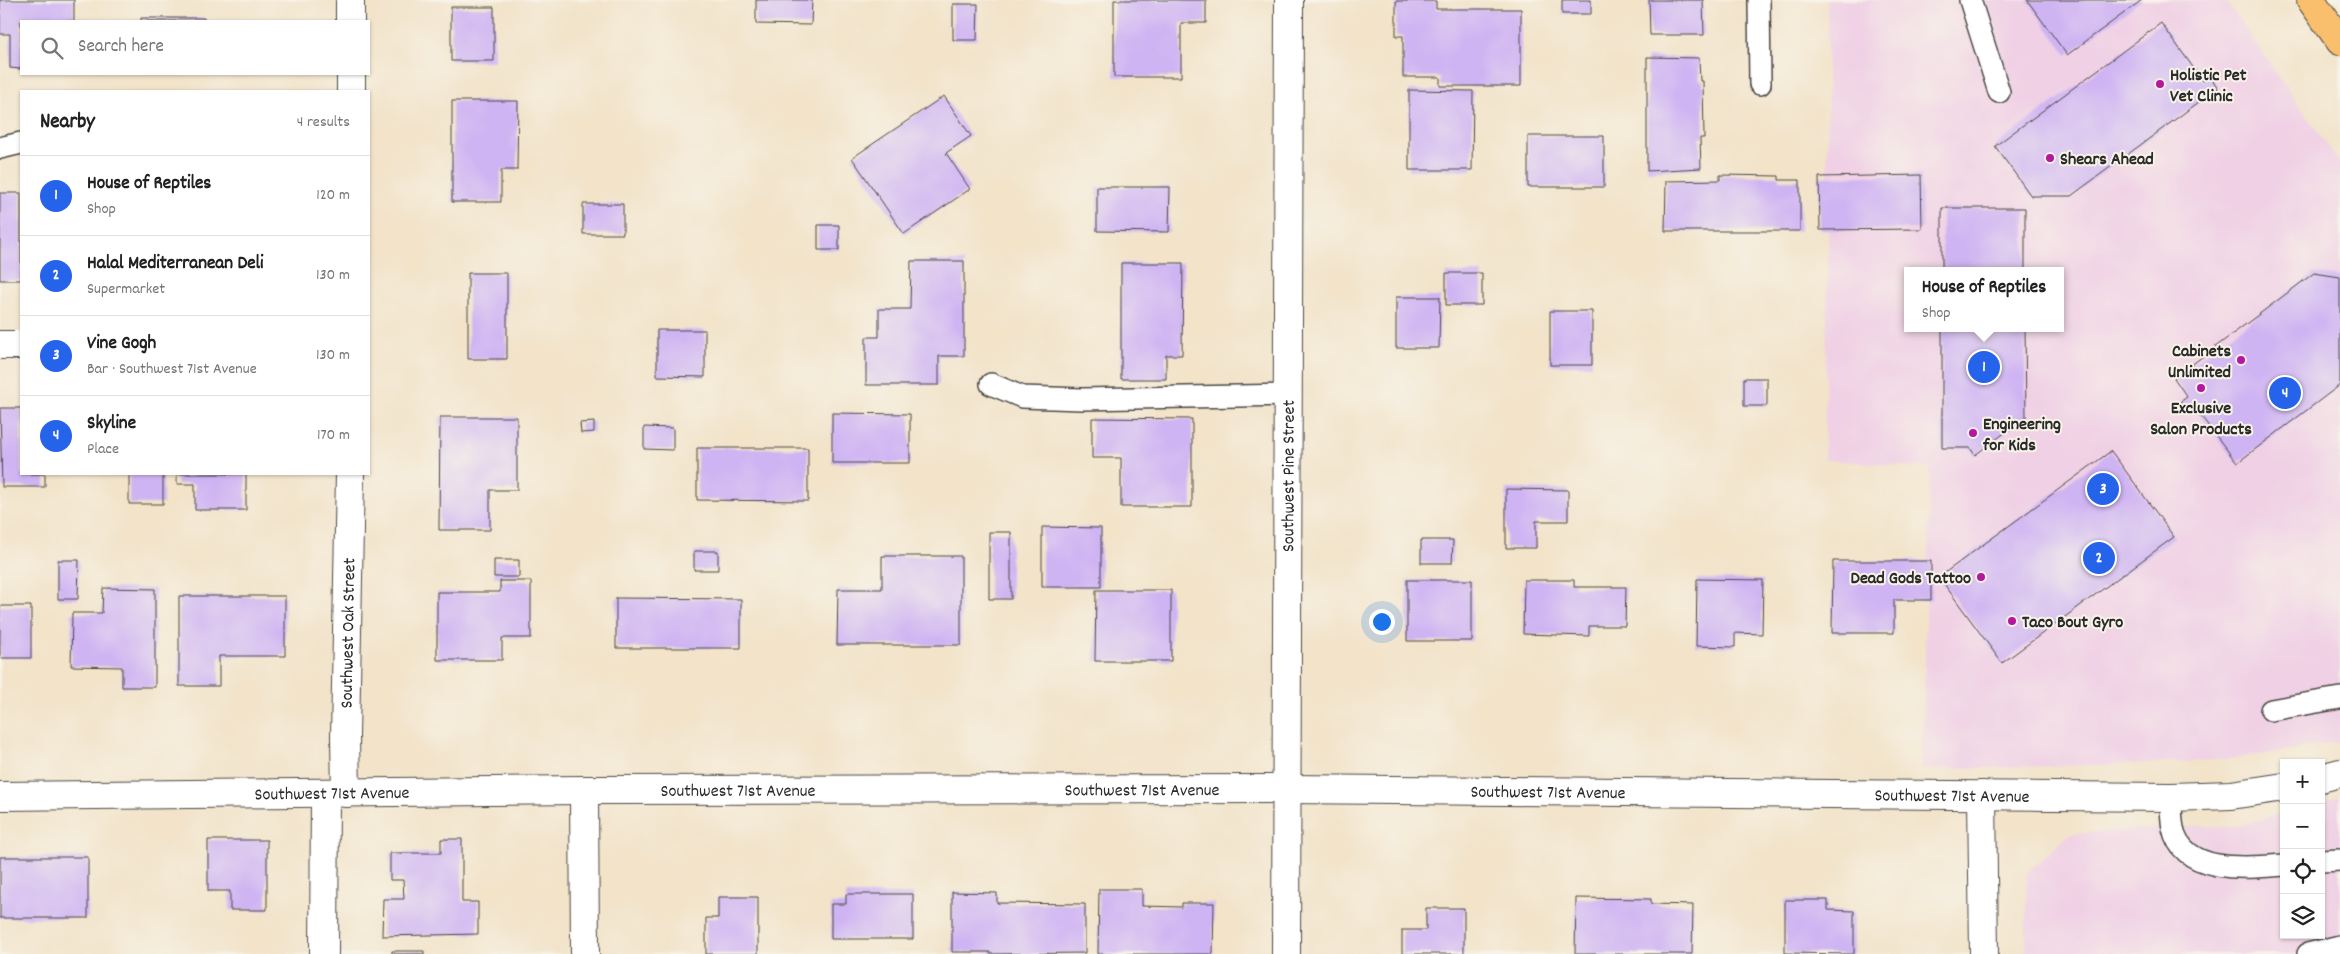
<!DOCTYPE html>
<meta charset="utf-8">
<style>
body{margin:0;font-family:Dekko,sans-serif;background:#f2f2f2;color:#222}
.controls{position:absolute;right:15px;bottom:15px;display:grid;overflow:hidden;border-radius:0px;box-shadow:0 1px 4px #0004}
.controls button{width:45px;height:45px;display:grid;place-items:center;padding:0;border:0;border-bottom:1px solid #e0e0e0;background:#fff;color:#222;font:25px sans-serif}
.you{position:absolute;left:1381px;top:621px;width:18px;height:18px;margin:-12px;border:4px solid #fff;border-radius:50%;background:#1a73e8;box-shadow:0 0 0 8px #1a73e833}
.badge{display:grid;place-items:center;width:32px;height:32px;border-radius:50%;background:#2563eb;color:#fff;font-size:16px;font-weight:700}
.pin{position:absolute;translate:-50% -50%;border:2px solid #fff;box-shadow:0 1px 5px #0006}
.popup{position:absolute;left:1904px;top:267px;width:160px;height:65px;box-sizing:border-box;display:grid;place-content:center;border-radius:0px;background:#fff;filter:drop-shadow(0 1px 4px #0005);font-size:16px;white-space:nowrap;color:#767676}
.popup b{font-size:19px;color:#222}
.popup::after{content:'';position:absolute;left:50%;top:100%;margin-left:-10px;border:10px solid transparent;border-top-color:#fff}
.list{margin:0;padding:0;list-style:none}
h2{display:flex;justify-content:space-between;align-items:center;height:65px;margin:0;padding:0 20px;font-size:21px}
h2 small{font-size:16px;font-weight:400;color:#767676}
.list li{display:grid;grid-template-columns:32px 1fr auto;gap:15px;align-items:center;box-sizing:border-box;height:80px;padding:0 20px;border-top:1px solid #e0e0e0}
.list b{display:block;font-size:19px;white-space:nowrap}
.list p{margin:0;font-size:16px;white-space:nowrap;color:#767676}
.list em{font-size:16px;font-style:normal;color:#767676}
.icon{flex:none;width:28px;height:28px;fill:none;stroke:currentColor;stroke-width:2;stroke-linecap:round;stroke-linejoin:round}
.map{position:relative;flex:none;width:2340px;height:954px;overflow:hidden}
.search{position:absolute;background:#fff;box-shadow:0 1px 4px #0004;left:20px;top:20px;width:350px;height:55px;display:flex;align-items:center;gap:12px;box-sizing:border-box;padding:0 18px;border-radius:0px;color:#767676;font-size:19px}
.panel{position:absolute;background:#fff;box-shadow:0 1px 4px #0004;left:20px;top:90px;width:350px;height:385px;border-radius:0px}
.map>svg:first-child{display:block}
.built{fill:#f0d0e5;fill-rule:evenodd}
.building{fill:#cfb4f3}
.lines{fill:none;stroke-linecap:round;stroke-linejoin:round}
.service-casing{stroke:#494743;stroke-width:24}
.minor-casing{stroke:#494743;stroke-width:30}
.trunk-casing{stroke:#494743;stroke-width:30}
.service{stroke:#fff;stroke-width:21}
.minor{stroke:#fff;stroke-width:28}
.trunk{stroke:#f9bf6d;stroke-width:28}
.poi-dot{fill:#b5179e;stroke:#f7f3e8;stroke-width:2}
.labels{text-anchor:middle;stroke-width:4;stroke-linejoin:round;paint-order:stroke}
.poi-label{font-size:18px;font-weight:bold;fill:#2b2b2b;stroke:#f7f3e8;text-anchor:start}
.street-label{font-size:18px;fill:#2b2b2b;stroke:#f7f3e8}
</style>
<div class="map">
<svg width="2340" height="954" viewBox="0 0 2340 954">
<rect width="100%" height="100%" fill="#f7f3e8"/>
<filter id="ink" filterUnits="userSpaceOnUse"><feTurbulence type="fractalNoise" baseFrequency=".02" numOctaves="2"/><feDisplacementMap in="SourceGraphic" scale="10" xChannelSelector="R" yChannelSelector="G"/><feConvolveMatrix kernelMatrix="1 2 1 2 8 2 1 2 1" color-interpolation-filters="sRGB"/></filter>
<filter id="wash" filterUnits="userSpaceOnUse"><feTurbulence type="fractalNoise" baseFrequency=".0096" numOctaves="4" result="noise"/><feDisplacementMap in="SourceGraphic" scale="20" xChannelSelector="R" yChannelSelector="G"/><feGaussianBlur stdDeviation="1.12" result="paint"/><feColorMatrix in="noise" values="0 0 0 0 0 0 0 0 0 0 0 0 0 0 0 0 0 1.4 0 .05"/><feComposite in="paint" operator="in"/></filter>
<g filter="url(#wash)">
<rect width="100%" height="100%" fill="#f2e3c9"/>
<!-- built -->
<path class="built" d="M1827 0H2225L2340 163V741L2243 758 2169 763 1922 769 1930 468 1824 460 1828 262ZM1908 271H2060V328H1908Z
M2340 796V954H2026V874L2070 834 2203 826 2234 827 2284 813V935H2321V802Z"/>
<g id="blocks">
<!-- building -->
<path class="building" d="M0 0H74V21H21V69L10 68V34H0Z
M756 0H812L811 25 756 24Z
M1114 0H1206V23H1181V77H1114Z
M1562 0H1591V14H1562Z
M1649 0H1703L1704 35H1650Z
M2027 0H2142L2067 55Z
M1396 1H1436V9H1521V86H1440V77H1403V36H1396Z
M953 4H978L977 40H953Z
M451 7H494V61H451Z
M141 18H204V21H141Z
M2161 23 2203 81 2210 76 2218 88 2071 196H2031L1995 146Z
M1647 57 1699 58 1700 81H1703L1704 138H1700L1701 168 1647 171Z
M1409 90 1473 91 1472 170H1409Z
M944 96 971 136 946 153 970 189 904 234 852 158Z
M452 101H518L517 170H501V202H452Z
M1528 136H1604V187H1528Z
M1720 175 1779 176V180H1800V231H1665L1666 181 1720 180Z
M1921 175 1922 229 1820 230 1819 177Z
M1097 187H1170L1169 232 1097 231Z
M0 193H21V280H0Z
M583 204H623V234H583Z
M1942 208H2025V271H1942Z
M818 225H839V250H818Z
M911 261H964V356H939V385H866V337H879V309H910Z
M1121 263H1183L1182 355H1166V379H1121Z
M468 273H507V359H468Z
M1446 273H1482V305H1446Z
M2314 273 2340 277V385L2237 463 2194 407 2187 412 2180 402 2187 397 2174 378Z
M1396 297H1440L1439 348H1396Z
M1550 311H1592V365H1550Z
M1942 328H2025L2026 417 1975 455 1970 448H1942Z
M657 330H705V377L657 376Z
M1744 378H1767V406H1744Z
M0 408H21V474H45V487H2Z
M832 413 910 414V463H832Z
M440 417H517V490H490V530H439Z
M1092 418 1192 419V507H1121V458H1092Z
M594 422V432L581 433 580 423Z
M644 427 673 428V450L644 449Z
M697 448H808V501L697 500Z
M2111 451 2174 537 2002 663 1939 577Z
M129 474H163V504H129Z
M177 474H246V510H195V484H177Z
M1506 489 1568 490V521H1536V548H1506Z
M1042 527 1101 528V587H1042Z
M989 532H1011V599H989Z
M1421 540H1453L1452 563H1421Z
M694 551H718V570H694Z
M882 556H961V645H837L838 589H882Z
M58 560H79L78 599H58Z
M494 560H519V577H494Z
M1833 561H1931V600H1894V633H1832Z
M1697 579 1763 580 1762 634 1735 633V647L1696 646Z
M1407 580H1472V641H1407Z
M1524 580H1574V587H1626L1625 626H1589V636L1523 634Z
M500 581H531V638H502V660H437V592H500Z
M103 588 155 589V687H122V667L71 666 72 613H102Z
M1096 590H1171V661H1095Z
M179 596H285V656H219V686H179Z
M616 598 741 599V648H616Z
M0 606H31V658H0Z
M441 839H462V902H478V934L382 936 383 899H404L403 880H390V853H441Z
M208 840H267V910H230V891H208Z
M0 857H88V918H0Z
M1099 889H1142V906L1182 907V903H1214L1213 954H1098Z
M952 892 997 893V903L1085 904V953L990 954V952H952Z
M846 894H913V939H831V904H846Z
M718 897H758V954H706V918H718Z
M1576 898 1651 899V904L1693 905 1692 954H1575Z
M1785 900H1828V910L1854 911V954L1785 953Z
M1426 908H1464V954H1402V930H1426Z
M392 951H424V954H392Z"/>
</g>
</g>
<g filter="url(#ink)">
<use href="#blocks" fill-opacity="0" stroke="#494743" stroke-width="1"/>
<g class="lines">
<defs>
<path id="service" d="M1759 0 1760 84
M1970 0 1999 92
M0 148 21 143
M991 384 1022 397 1082 399 1288 395
M2271 710 2340 698
M2171 797C2171 807 2171 818 2173 828 2183 875 2248 868 2284 865
M2321 861 2340 860
M2308 954 2340 946"/>
<g id="minor">
<path d="M350 0V21"/>
<path d="M351 74V91"/>
<path d="M0 345H21"/>
<path d="M2321 778 2340 773"/>
<path d="M584 790 585 954"/>
<path id="s1" d="M346 793 345 737 350 474"/>
<path d="M1982 795 1984 954"/>
<path id="s2" d="M0 796 584 790 1286 789 2171 797 2231 795 2284 787"/>
<path d="M324 954 325 794"/>
<path id="s3" d="M1286 954 1289 0"/>
</g>
<path id="trunk" d="M2311 0 2340 41"/>
</defs>
<!-- service casing -->
<use href="#service" class="service-casing"/>
<!-- minor casing -->
<use href="#minor" class="minor-casing"/>
<!-- trunk casing -->
<use href="#trunk" class="trunk-casing"/>
<!-- service -->
<use href="#service" class="service"/>
<!-- minor -->
<use href="#minor" class="minor"/>
<!-- trunk -->
<use href="#trunk" class="trunk"/>
</g>
</g>
<!-- markers -->
<g class="poi-dot">
<circle cx="2160" cy="84" r="5"/>
<circle cx="2050" cy="158" r="5"/>
<circle cx="2241" cy="360" r="5"/>
<circle cx="2201" cy="388" r="5"/>
<circle cx="1973" cy="433" r="5"/>
<circle cx="1981" cy="577" r="5"/>
<circle cx="2012" cy="621" r="5"/>
</g>
<g class="labels">
<!-- poi labels -->
<g class="poi-label">
<text x="2170" y="80">Holistic Pet<tspan x="2170" dy="21">Vet Clinic</tspan></text>
<text x="2060" y="164">Shears Ahead</text>
<text x="2231" y="356" text-anchor="end">Cabinets<tspan x="2231" dy="21">Unlimited</tspan></text>
<text x="2201" y="413" text-anchor="middle">Exclusive<tspan x="2201" dy="21">Salon Products</tspan></text>
<text x="1983" y="429">Engineering<tspan x="1983" dy="21">for Kids</tspan></text>
<text x="1971" y="583" text-anchor="end">Dead Gods Tattoo</text>
<text x="2022" y="627">Taco Bout Gyro</text>
</g>
<!-- street labels -->
<g class="street-label">
<text dy="6" stroke="none"><textPath href="#s3" startOffset="478">Southwest Pine Street</textPath></text>
<text dy="6" stroke="none"><textPath href="#s1" startOffset="160">Southwest Oak Street</textPath></text>
<text dy="6" stroke="none"><textPath href="#s2" startOffset="1142">Southwest 71st Avenue</textPath></text>
<text dy="6" stroke="none"><textPath href="#s2" startOffset="738">Southwest 71st Avenue</textPath></text>
<text dy="6" stroke="none"><textPath href="#s2" startOffset="1548">Southwest 71st Avenue</textPath></text>
<text dy="6" stroke="none"><textPath href="#s2" startOffset="332">Southwest 71st Avenue</textPath></text>
<text dy="6" stroke="none"><textPath href="#s2" startOffset="1952">Southwest 71st Avenue</textPath></text>
</g>
</g>
</svg>
<div class="controls">
<button>+</button>
<button>−</button>
<button><svg class="icon" aria-label="locate" viewBox="0 0 24 24"><circle cx="12" cy="12" r="6"/><path d="M12 2v4M12 18v4M2 12h4M18 12h4"/></svg></button>
<button><svg class="icon" aria-label="layers" viewBox="0 0 24 24"><path d="M12 4l9 5-9 5-9-5zM3 14l9 5 9-5"/></svg></button>
</div>
<div class="you"></div>
<div class="pin badge" style="left:1984px;top:367px">1</div>
<div class="popup"><b>House of Reptiles</b>Shop</div>
<div class="pin badge" style="left:2099px;top:558px">2</div>
<div class="pin badge" style="left:2103px;top:489px">3</div>
<div class="pin badge" style="left:2285px;top:393px">4</div>
<div class="search"><svg class="icon" aria-label="search" viewBox="0 0 24 24"><circle cx="10" cy="10" r="6"/><path d="M15 15l6 6"/></svg>Search here</div>
<section class="panel">
<h2>Nearby<small>4 results</small></h2>
<ul class="list">
<li><span class="badge">1</span><div><b>House of Reptiles</b><p>Shop</p></div><em>120 m</em></li>
<li><span class="badge">2</span><div><b>Halal Mediterranean Deli</b><p>Supermarket</p></div><em>130 m</em></li>
<li><span class="badge">3</span><div><b>Vine Gogh</b><p>Bar · Southwest 71st Avenue</p></div><em>130 m</em></li>
<li><span class="badge">4</span><div><b>Skyline</b><p>Place</p></div><em>170 m</em></li>
</ul>
</section>
</div>
